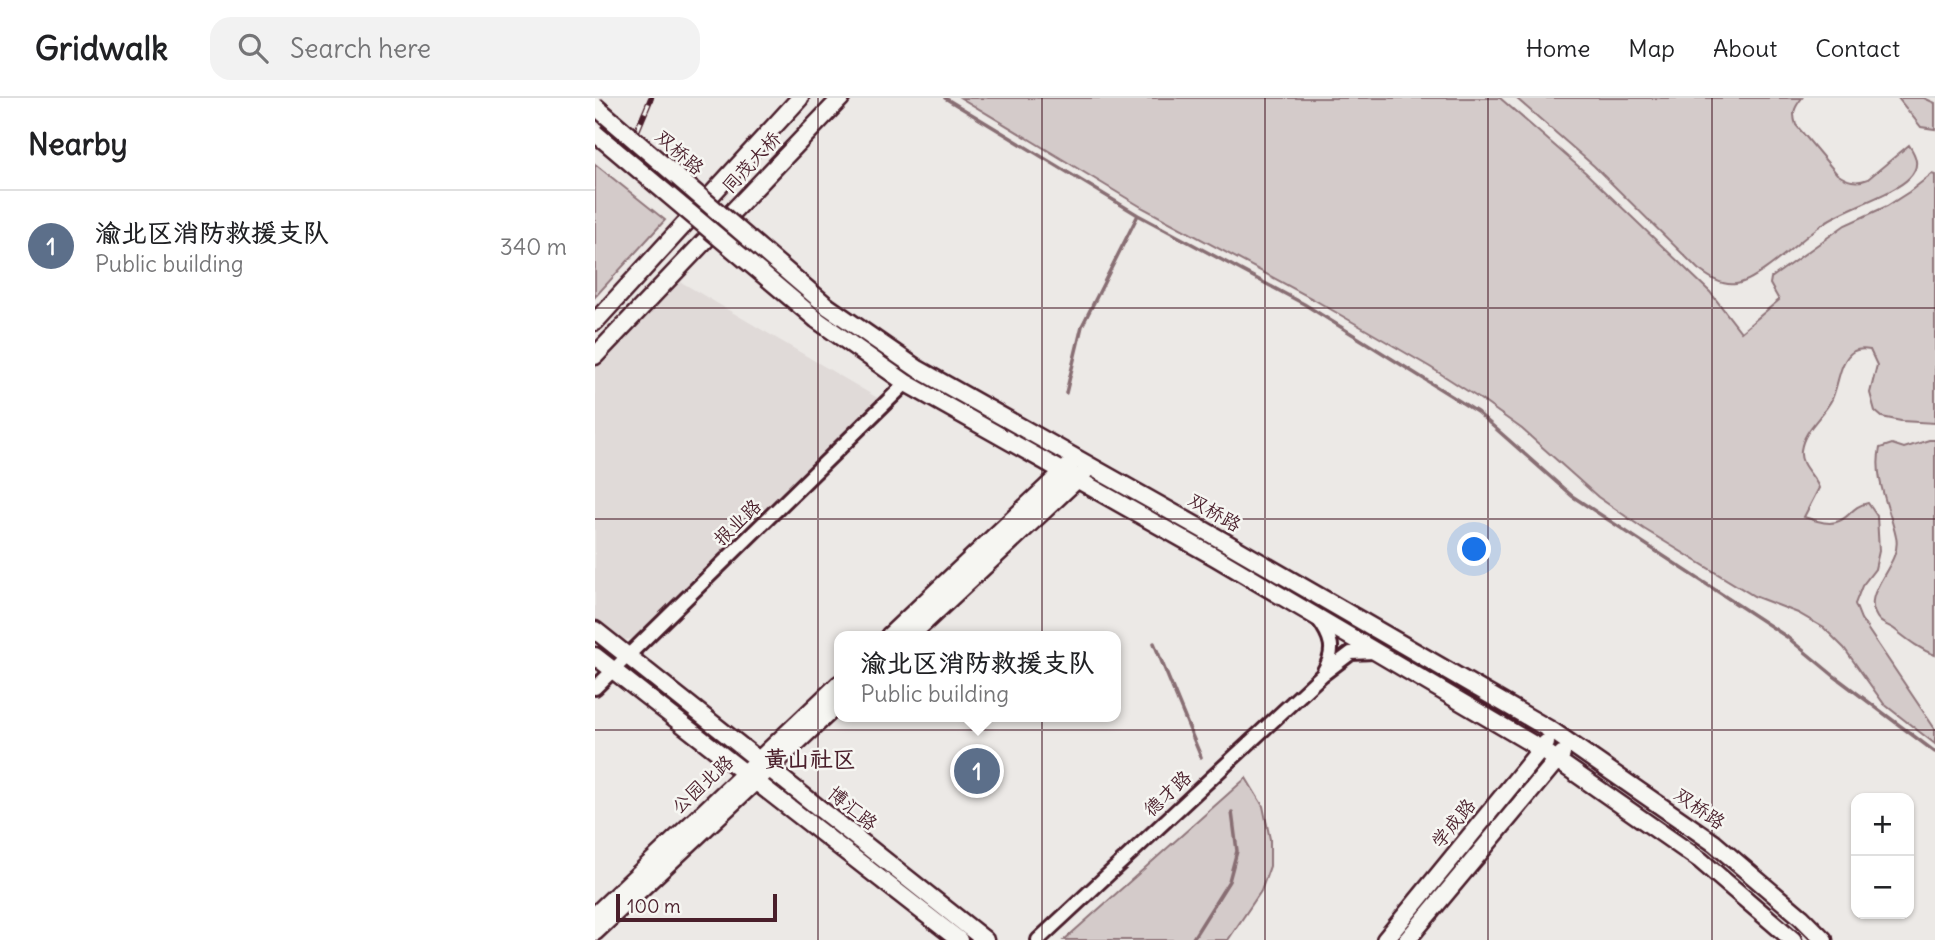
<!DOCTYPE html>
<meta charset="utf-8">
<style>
body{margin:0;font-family:Delius,"LXGW WenKai TC",sans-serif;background:#f2f2f2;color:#202124}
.controls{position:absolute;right:21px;bottom:21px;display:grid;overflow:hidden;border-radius:14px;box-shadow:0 2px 5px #0004}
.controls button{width:63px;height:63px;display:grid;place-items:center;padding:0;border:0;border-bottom:2px solid #e0e0e0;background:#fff;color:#202124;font:35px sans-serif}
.scale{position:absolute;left:21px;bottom:18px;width:161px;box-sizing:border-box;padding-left:7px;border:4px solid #4a1f2b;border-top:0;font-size:19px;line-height:24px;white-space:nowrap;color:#4a1f2b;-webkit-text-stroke:5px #f6f6f2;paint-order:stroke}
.you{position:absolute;left:880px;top:452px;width:24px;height:24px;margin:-18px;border:5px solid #fff;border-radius:50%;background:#1a73e8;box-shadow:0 0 0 10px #1a73e833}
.badge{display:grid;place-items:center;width:46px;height:46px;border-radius:50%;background:#c8321e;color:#fff;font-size:23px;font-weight:700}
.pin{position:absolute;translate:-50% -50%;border:4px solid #fff;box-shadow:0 2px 7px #0006}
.popup{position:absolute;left:239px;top:533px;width:287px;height:91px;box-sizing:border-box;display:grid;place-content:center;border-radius:14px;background:#fff;filter:drop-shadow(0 2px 5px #0005);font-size:23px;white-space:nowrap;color:#757577}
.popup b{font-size:26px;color:#202124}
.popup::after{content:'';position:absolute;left:50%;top:100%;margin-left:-14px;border:14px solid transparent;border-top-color:#fff}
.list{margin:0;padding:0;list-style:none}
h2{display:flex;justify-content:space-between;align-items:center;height:91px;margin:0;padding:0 28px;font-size:30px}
h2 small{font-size:23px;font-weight:400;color:#757577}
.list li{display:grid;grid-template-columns:46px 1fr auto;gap:21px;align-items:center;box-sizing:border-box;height:112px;padding:0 28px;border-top:2px solid #e0e0e0}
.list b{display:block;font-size:26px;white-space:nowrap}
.list p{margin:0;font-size:23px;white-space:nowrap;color:#757577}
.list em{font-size:23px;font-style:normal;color:#757577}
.icon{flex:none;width:38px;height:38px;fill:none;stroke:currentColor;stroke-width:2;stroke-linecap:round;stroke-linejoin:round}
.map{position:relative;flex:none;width:1340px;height:842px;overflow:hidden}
header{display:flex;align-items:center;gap:42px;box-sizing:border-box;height:98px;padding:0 35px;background:#fff;border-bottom:2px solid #e0e0e0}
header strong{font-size:33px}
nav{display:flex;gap:38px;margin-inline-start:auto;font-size:24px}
.search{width:490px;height:63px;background:#f2f2f2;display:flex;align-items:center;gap:18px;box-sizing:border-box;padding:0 24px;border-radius:21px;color:#757577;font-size:26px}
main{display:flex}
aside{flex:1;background:#fff}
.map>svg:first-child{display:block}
.built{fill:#e0dad8}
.green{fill:#d4cbca;stroke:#8f757a;stroke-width:2}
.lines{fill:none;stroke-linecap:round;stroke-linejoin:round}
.stream{stroke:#886e73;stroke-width:3.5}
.minor-casing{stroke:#4a1f2b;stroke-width:18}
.major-casing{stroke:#4a1f2b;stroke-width:21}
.minor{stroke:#f6f6f2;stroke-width:12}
.major{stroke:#f6f6f2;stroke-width:16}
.rail-casing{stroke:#4a1f2b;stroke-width:6}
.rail{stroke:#f6f6f2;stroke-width:3.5;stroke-dasharray:10;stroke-linecap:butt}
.major-bridge-casing{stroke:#4a1f2b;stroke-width:21;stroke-linecap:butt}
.major-bridge{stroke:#f6f6f2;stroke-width:16}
.grid{fill:none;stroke:#4a1f2b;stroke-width:2;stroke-opacity:0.55}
.labels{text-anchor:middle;stroke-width:5;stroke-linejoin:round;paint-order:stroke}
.street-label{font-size:19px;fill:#4a1f2b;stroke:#f6f6f2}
.quarter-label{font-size:23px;font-weight:bold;fill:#4a1f2b;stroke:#f6f6f2}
</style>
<header>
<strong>Gridwalk</strong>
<div class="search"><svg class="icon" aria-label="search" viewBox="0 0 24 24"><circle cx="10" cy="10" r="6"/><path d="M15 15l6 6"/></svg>Search here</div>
<nav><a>Home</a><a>Map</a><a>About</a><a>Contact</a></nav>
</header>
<main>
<aside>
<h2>Nearby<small></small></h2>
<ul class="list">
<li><span class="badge" style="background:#5c6f8a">1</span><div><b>渝北区消防救援支队</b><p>Public building</p></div><em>340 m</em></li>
</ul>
</aside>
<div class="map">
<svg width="1340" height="842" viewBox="0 0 1340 842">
<rect width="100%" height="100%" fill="#ece9e6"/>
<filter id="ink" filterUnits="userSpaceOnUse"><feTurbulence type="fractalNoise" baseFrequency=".0143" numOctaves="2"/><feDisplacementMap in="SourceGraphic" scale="14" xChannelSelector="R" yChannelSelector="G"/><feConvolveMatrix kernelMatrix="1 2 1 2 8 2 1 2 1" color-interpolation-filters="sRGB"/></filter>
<g filter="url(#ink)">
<!-- built -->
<path class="built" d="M86 184 286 302 40 541 25 542 0 522V267L32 232Z"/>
<!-- green -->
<path class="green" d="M366 0H905L991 75 1115 194 1146 234 1184 202 1175 186 1176 180 1250 127 1292 108 1314 94 1337 76 1340 77V325L1306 323 1287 319 1280 313 1275 295 1282 267 1275 252C1270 251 1265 250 1259 253 1244 262 1244 286 1237 301 1228 319 1209 331 1206 352 1204 368 1219 376 1224 390L1209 419C1219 422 1234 428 1244 423 1256 418 1257 408 1273 405L1282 418 1284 453 1280 471 1267 488 1260 506 1266 521 1340 631V646L1289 606 1249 550 1229 530 1203 515 1159 498 1049 431 1003 399 927 331 885 301 835 269 718 201 548 110Z
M921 0H1207C1199 10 1197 15 1201 27L1242 76C1252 83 1261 86 1273 81L1314 47C1322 59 1325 69 1314 80 1299 96 1250 110 1229 125 1208 139 1164 183 1141 186 1126 188 1114 179 1103 171L999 68Z
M1303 0H1329L1340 5V31L1326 29Z
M0 66 70 122 0 199Z
M1334 342H1340V557C1324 551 1312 541 1299 531 1295 528 1288 526 1285 523 1260 496 1308 468 1301 439 1295 410 1278 380 1285 350L1297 346 1309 350Z
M651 680 668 708 675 741V768L666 793 633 842H469Z"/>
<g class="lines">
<!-- stream -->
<path class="stream" d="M350 0 543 117 709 206 882 314 977 398 1192 539 1239 578 1340 654
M471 295 487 228 543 117
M559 545 606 659
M597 842 634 783 642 753 637 714"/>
<defs>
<path id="minor" d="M723 521C737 540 741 552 729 573
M0 590 311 285
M443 842 727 577 756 555 779 554"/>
<path id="major" d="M232 208 323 271 630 444 959 634 1119 745 1206 819 1229 842
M222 222 311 285 620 459 946 651 1105 762 1198 842
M0 224 205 0
M0 258 246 0
M0 532 390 842
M294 538 475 367
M315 538 489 375
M0 558 364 842
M0 817 244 586
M0 834 244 605
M790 842 951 645
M812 842 967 656"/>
</defs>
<!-- minor casing -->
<use href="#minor" class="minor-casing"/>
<!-- major casing -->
<use href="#major" class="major-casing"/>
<!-- minor -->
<use href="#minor" class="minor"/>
<!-- major -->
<use href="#major" class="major"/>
<defs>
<path id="rail" d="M42 33 56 0"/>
</defs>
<!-- rail casing -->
<use href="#rail" class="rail-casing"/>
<!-- rail -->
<use href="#rail" class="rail"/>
<defs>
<path id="major-bridge" d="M0 8 232 208
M0 35 222 222"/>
</defs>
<!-- major-bridge casing -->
<use href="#major-bridge" class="major-bridge-casing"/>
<!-- major-bridge -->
<use href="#major-bridge" class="major-bridge"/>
</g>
</g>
<!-- grid -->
<path class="grid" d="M223 0V842M447 0V842M670 0V842M893 0V842M1117 0V842M0 210H1340M0 421H1340M0 632H1340"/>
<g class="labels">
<!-- street labels -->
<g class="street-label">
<text transform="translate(85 54) rotate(41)" y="7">双桥路</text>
<text transform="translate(156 64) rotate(-47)" y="7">同茂大桥</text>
<text transform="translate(620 414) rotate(30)" y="7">双桥路</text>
<text transform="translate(142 424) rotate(-44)" y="7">报业路</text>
<text transform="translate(107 686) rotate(-43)" y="7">公园北路</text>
<text transform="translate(572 695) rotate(-43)" y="7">德才路</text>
<text transform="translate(258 710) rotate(39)" y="7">博汇路</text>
<text transform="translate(1105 710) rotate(35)" y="7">双桥路</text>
<text transform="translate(858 725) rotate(-51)" y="7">学成路</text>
</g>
<!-- quarter labels -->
<g class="quarter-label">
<text x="215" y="669">黄山社区</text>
</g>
</g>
</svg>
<div class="controls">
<button>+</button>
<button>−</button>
</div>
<div class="scale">100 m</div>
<div class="you"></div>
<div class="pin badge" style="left:382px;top:673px;background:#5c6f8a">1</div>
<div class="popup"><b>渝北区消防救援支队</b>Public building</div>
</div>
</main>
